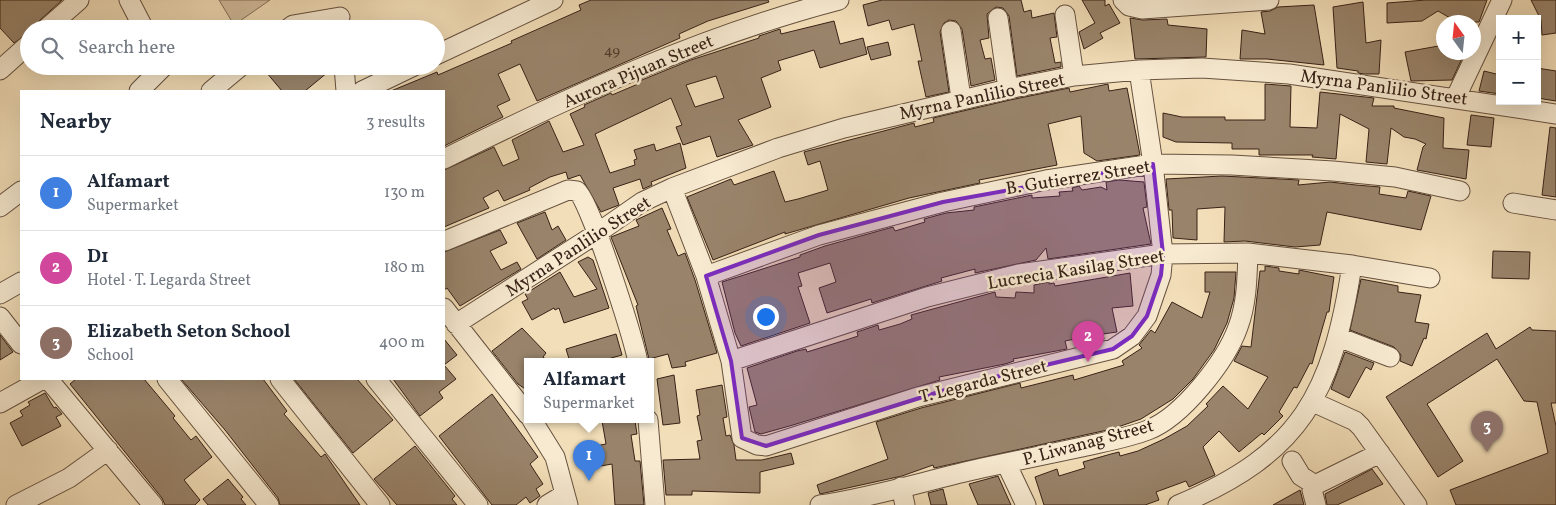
<!DOCTYPE html>
<meta charset="utf-8">
<style>
body{margin:0;font-family:Vollkorn,serif;background:#f2f2f3;color:#1f2937}
.controls{position:absolute;right:15px;top:15px;display:grid;overflow:hidden;border-radius:0px;box-shadow:0 5px 20px #0002}
.controls button{width:45px;height:45px;display:grid;place-items:center;padding:0;border:0;border-bottom:1px solid #e0e1e3;background:#fff;color:#1f2937;font:25px sans-serif}
.compass{position:absolute;left:1436px;top:15px;width:45px;height:45px;border-radius:50%;background:#fff;box-shadow:0 5px 20px #0002;rotate:345deg}
.you{position:absolute;left:765px;top:316px;width:18px;height:18px;margin:-12px;border:4px solid #fff;border-radius:50%;background:#1a73e8;box-shadow:0 0 0 8px #1a73e833}
.badge{display:grid;place-items:center;width:32px;height:32px;border-radius:50%;background:#d93025;color:#fff;font-size:16px;font-weight:700}
.pin{position:absolute;translate:-50% -41px;filter:drop-shadow(0 1px 2px #0008)}
.pin::after{content:'';position:absolute;top:26px;width:18px;height:15px;background:inherit;clip-path:polygon(0 0,100% 0,50% 100%)}
.popup{position:absolute;left:524px;top:358px;width:130px;height:65px;box-sizing:border-box;display:grid;place-content:center;border-radius:0px;background:#fff;filter:drop-shadow(0 1px 4px #0005);font-size:16px;white-space:nowrap;color:#747a83}
.popup b{font-size:19px;color:#1f2937}
.popup::after{content:'';position:absolute;left:50%;top:100%;margin-left:-10px;border:10px solid transparent;border-top-color:#fff}
.list{margin:0;padding:0;list-style:none}
h2{display:flex;justify-content:space-between;align-items:center;height:65px;margin:0;padding:0 20px;font-size:21px}
h2 small{font-size:16px;font-weight:400;color:#747a83}
.list li{display:grid;grid-template-columns:32px 1fr auto;gap:15px;align-items:center;box-sizing:border-box;height:75px;padding:0 20px;border-top:1px solid #e0e1e3}
.list b{display:block;font-size:19px;white-space:nowrap}
.list p{margin:0;font-size:16px;white-space:nowrap;color:#747a83}
.list em{font-size:16px;font-style:normal;color:#747a83}
.icon{flex:none;width:28px;height:28px;fill:none;stroke:currentColor;stroke-width:2;stroke-linecap:round;stroke-linejoin:round}
.map{position:relative;flex:none;width:1556px;height:505px;overflow:hidden}
.search{position:absolute;background:#fff;box-shadow:0 5px 20px #0002;left:20px;top:20px;width:425px;height:55px;display:flex;align-items:center;gap:12px;box-sizing:border-box;padding:0 18px;border-radius:28px;color:#747a83;font-size:19px}
.panel{position:absolute;background:#fff;box-shadow:0 5px 20px #0002;left:20px;top:90px;width:425px;height:290px;border-radius:0px}
.map>svg:first-child{display:block}
.green{fill:#d2be9d;stroke:#85705a}
.building{fill:#99846b;stroke:#382217;fill-rule:evenodd}
.lines{fill:none;stroke-linecap:round;stroke-linejoin:round}
.minor-casing{stroke:#66513f;stroke-width:21}
.minor{stroke:#f7ead1;stroke-width:19}
.marked{fill:#7b2cbf;fill-opacity:0.2;stroke:#7b2cbf;stroke-width:4;stroke-linejoin:round}
.labels{text-anchor:middle;stroke-width:5;stroke-linejoin:round;paint-order:stroke}
.number-label{font-size:15px;fill:#503a2c}
.street-label{font-size:18px;fill:#382217;stroke:#f7ead1}
</style>
<div class="map">
<svg width="1556" height="505" viewBox="0 0 1556 505">
<rect width="100%" height="100%" fill="#f2deb8"/>
<filter id="stains"><feTurbulence type="fractalNoise" baseFrequency=".004" numOctaves="4"/><feColorMatrix values="0 0 0 0 .2 0 0 0 0 .09 0 0 0 0 .02 0 0 0 .5 -.17"/></filter>
<radialGradient id="worn" r=".72"><stop offset=".6" stop-color="#630" stop-opacity="0"/><stop offset="1" stop-color="#630" stop-opacity=".3"/></radialGradient>
<!-- green -->
<path class="green" d="M219 0H270L234 25Z"/>
<!-- building -->
<path class="building" d="M0 0H62L39 21 35 29H29V33L14 43 0 28Z
M591 0H768L769 2 708 21 679 34 680 38 537 101 520 64 498 74 510 100 497 106 503 117 444 146V91H391L437 72 438 75 512 43 511 41 581 10 579 5Z
M882 0H1021L1024 12 1031 10 1032 18 1054 13 1057 37 1050 38 1055 63 1061 62V67L1017 76 1009 16 1003 8 996 7 987 14 989 38 980 40 985 59 991 58 995 80 971 86 962 29 956 21 949 20 944 23 940 32 949 92 926 97 918 61H922L914 24 892 30 889 20 868 26 863 5Z
M1082 0H1105V6L1109 4 1120 23 1100 33 1103 38 1084 49 1079 32 1095 23Z
M1426 0H1487L1479 22H1457L1438 11 1422 21 1387 23V3Z
M1531 0H1556V33L1542 35 1541 20Z
M1363 2 1366 43 1381 40 1379 74H1364L1358 73V71L1337 68 1333 7Z
M1314 5 1324 65 1267 59H1240L1242 30 1265 34 1261 12 1270 11 1278 7Z
M1130 18 1143 20 1167 19 1168 25 1207 29 1206 57 1135 59Z
M834 21 840 44 863 38 867 54 820 68 814 50 778 61 781 70 761 78 771 107 738 120 753 145 717 157 710 136 683 145 676 127 682 125 671 98 595 134 610 173 635 165 634 160 637 159 634 150 654 144 656 151 680 143 686 168 651 182 652 185 643 189 640 179 613 188 619 205 601 212 580 175 568 179 566 172 550 177 529 188 530 190 504 201 498 190 483 198 489 208 444 227V170L494 147 503 166 519 159 512 140 549 121 563 152 584 145 570 114 585 107 584 105 611 93 612 95 638 84 637 82 691 60 759 38V36L780 29 781 34ZM716 76 724 98 695 107 686 85Z
M888 42 891 55 871 60 867 47Z
M1444 45V52H1465L1452 80 1411 81 1405 52Z
M261 66H322L328 72 305 91H282Z
M1537 68 1556 71V101L1537 98Z
M1484 71 1500 75V94L1479 91Z
M1108 84 1109 91 1127 88 1140 155 1097 161 1084 153 1081 116 1048 124 1057 165 979 180 980 183 909 198 785 234V232L713 260 687 197 731 179 734 185 774 171 785 202 798 199 828 190 820 161 808 165 804 152 914 123 915 127 934 122 933 118 1010 100 1069 88 1070 92Z
M1265 84 1291 86 1290 127 1317 128 1320 92 1374 98 1372 106H1394V108L1444 118 1443 148 1469 150 1466 179 1417 170 1423 147 1426 144 1415 139 1404 137 1391 128 1387 164 1366 162 1369 129 1340 114 1336 159 1312 157 1313 155H1259V149H1232V143L1176 142 1163 137V113L1182 117H1225V120H1265Z
M1471 115 1494 118 1491 147 1467 145Z
M1550 127 1556 128V197L1542 195Z
M1222 176 1299 180 1298 185 1330 182 1356 185 1380 187 1379 194 1406 198 1408 191 1431 196 1421 230 1327 212 1320 245 1295 247 1245 241 1224 242 1225 207 1197 209V240L1173 238 1172 210H1169L1166 179Z
M1119 180 1144 182 1147 207 1143 208 1151 244 1048 259 1046 248 1036 260 975 273V269L941 278 942 281 872 303 871 299 827 313 819 288 836 282 830 263 798 273 802 286 798 287 810 323 741 346 735 333 722 282 800 257V255L825 246 893 227 895 231 925 222 924 219 946 213 974 210V207L1032 195V198L1060 196 1059 192 1073 191 1072 188 1079 186 1082 190 1101 187 1107 190 1106 182Z
M662 208 671 229 667 230 678 256 685 253 695 280 717 353 685 362 686 366 672 368 668 354 649 359 636 306 638 305 611 237 639 226 636 220Z
M545 212 552 230 558 226 566 240 537 259 517 223Z
M500 230 507 243 490 251 501 270 517 262 521 269 460 306 447 288 444 290V252Z
M1493 251 1530 252 1529 279 1492 278Z
M588 257 593 260 609 308 564 323 559 308 555 310 554 308 532 320 522 302 528 299 525 294 560 272 574 297 597 289 578 262Z
M1265 266 1279 268V271L1299 274V270L1334 277 1329 312H1327L1312 364 1310 363 1297 388 1294 387 1279 412 1283 416 1264 435 1262 433 1239 452 1219 431 1203 447 1215 475 1189 487 1186 481 1156 492 1159 500 1145 505H1044L1035 477 1057 469 1059 476 1085 468 1083 462 1111 454 1119 452 1120 456 1138 451 1164 439 1187 426 1208 406 1206 404 1223 386 1248 409 1268 377 1234 361 1242 346 1251 347 1260 271H1265Z
M1205 272H1236L1234 298 1227 323 1214 350 1193 379 1173 399 1141 419 1112 429 934 468 933 465 902 476 820 494 817 485 888 459 876 422 921 408 1020 383 1021 388 1073 375 1074 380 1124 365 1122 361 1142 348 1139 345 1151 330 1155 333 1172 302 1202 318 1210 292H1205Z
M1130 273 1133 306 1112 308 1117 332 1103 334 1104 339 1090 341V336L1065 341 1067 349 1013 359 1014 361 1005 364 939 377 940 380 793 425 761 434 755 432 749 407 757 405 747 368 797 351 806 349 807 352 849 339 858 336 857 332 878 325 879 330 900 324 912 319 911 315 995 292 996 297 1015 298 1016 292 1034 293V285L1049 282V284L1054 283 1055 286Z
M1361 279 1398 286V292L1421 295 1415 322 1429 324 1426 339 1424 338 1412 366 1400 361 1401 355 1394 347 1350 330Z
M1530 327 1532 330 1556 331V403H1551L1556 426V505H1456L1450 490 1548 453 1537 402 1524 401 1497 359 1427 404 1463 461 1438 477 1386 397 1487 333 1496 349Z
M522 328 546 353 543 357 549 362H528V391L518 384 492 351Z
M616 334 622 355 597 362H570L566 349Z
M0 335 13 352 0 360Z
M444 339 457 355 444 365 456 379 439 392 443 398 420 416 393 379H444Z
M1345 352 1374 363 1371 370 1366 367 1349 398 1331 389Z
M674 375 680 423 663 425 657 379Z
M76 379H144L175 416 173 418 191 440 196 436 212 457 184 480 200 500 195 505H165L162 498 70 384Z
M181 379H263L287 411 284 414 321 457 325 454 360 505H280L278 498 225 430Z
M294 379H357L393 420 353 453Z
M722 385 727 417 723 418 726 436 730 435 734 445 736 460H762L791 453 794 464 760 472V493L692 491V495H666L663 460 700 459 697 441 702 440 697 416 700 415 696 390Z
M45 393 54 408 56 407 62 414 56 417 61 426 22 446 10 423 23 416 20 411 30 405 28 402Z
M492 394 538 457 530 464 543 484 536 489 540 496 530 503 526 497 516 505H492L439 436Z
M611 420H625L626 422 635 421 637 434 631 435 635 461H640L644 505H615L612 464 584 469 580 449 606 444 602 421Z
M415 446 455 496 452 499 457 505H397L374 479Z
M1372 469 1383 484 1337 505H1327L1325 494Z
M998 476 1011 505H978L969 484Z
M228 479 243 497 241 499 246 505H208L203 499Z
M943 489 947 505H931L928 493Z
M1300 490 1304 505H1273Z"/>
<g class="lines">
<defs>
<path id="minor" d="M129 0 144 29
M1123 0 1129 6 1142 9 1269 0
M1065 15 1074 76
M998 18 1008 89
M46 29 79 0
M288 29 293 25 340 17
M951 31 961 98
M436 55 553 0
M344 66 346 91
M0 70 29 44
M139 91 164 66
M211 91 241 66
M362 91 414 66
M1456 97 1502 0
M444 159C571 96 701 36 839 0
M672 188 706 276 731 361 742 438 757 445 766 446 918 397 1113 349 1132 336 1147 316 1161 275 1163 254 1153 164 1139 70
M1513 203 1556 210
M0 207 21 191
M445 241 568 190 577 191C591 202 633 338 638 362
M706 276 819 235 943 202 1046 180 1153 164 1232 165 1333 171 1395 177 1460 191
M0 294 21 282
M444 308 528 415
M0 317 21 344
M456 324 596 234 642 202 672 188 778 148 844 128 1008 89 1074 76 1139 70 1202 68 1289 74 1556 114
M1338 337 1390 357
M731 361 927 297 1019 274 1163 254 1248 253 1352 265 1430 278
M48 379 153 505
M167 379 269 505
M280 379 380 505
M376 379 478 505
M1313 402 1355 421 1361 427 1417 505
M0 403 43 379
M532 420 555 457 568 505
M648 420 655 505
M1292 461 1301 476 1315 485
M1006 463 1026 505
M901 487 905 505
M16 505 69 478 108 450
M547 505 565 494
M820 505C875 497 928 480 982 468 1015 461 1048 454 1082 447 1103 442 1127 438 1148 430 1182 417 1226 361 1238 327 1247 303 1247 278 1248 253
M1178 505C1302 453 1332 394 1352 265
M1316 505 1312 490 1315 485 1380 453"/>
</defs>
<!-- minor casing -->
<use href="#minor" class="minor-casing"/>
<!-- minor -->
<use href="#minor" class="minor"/>
</g>
<!-- marked area -->
<path class="marked" d="M1153 164 1163 254 1161 275 1147 316 1132 336 1113 349 958 386 766 446 742 438 731 361 706 276 819 235 943 202Z"/>
<g class="labels">
<!-- number labels -->
<g class="number-label">
<text x="612" y="55">49</text>
</g>
<!-- street labels -->
<g class="street-label">
<text transform="translate(638 71) rotate(-23)" y="6">Aurora Pijuan Street</text>
<text transform="translate(1384 87) rotate(8)" y="6">Myrna Panlilio Street</text>
<text transform="translate(982 96) rotate(-12)" y="6">Myrna Panlilio Street</text>
<text transform="translate(1078 177) rotate(-9)" y="6">B. Gutierrez Street</text>
<text transform="translate(578 246) rotate(-33)" y="6">Myrna Panlilio Street</text>
<text transform="translate(1076 269) rotate(-9)" y="6">Lucrecia Kasilag Street</text>
<text transform="translate(983 381) rotate(-14)" y="6">T. Legarda Street</text>
<text transform="translate(1088 442) rotate(-15)" y="6">P. Liwanag Street</text>
</g>
</g>
<rect width="100%" height="100%" filter="url(#stains)"/>
<rect width="100%" height="100%" fill="url(#worn)"/>
</svg>
<div class="controls">
<button>+</button>
<button>−</button>
</div>
<svg class="compass" viewBox="-18 -18 36 36"><path d="M0-13l5 13h-10z" fill="#e53935"/><path d="M0 13l5-13h-10z" fill="#747a83"/></svg>
<div class="you"></div>
<div class="pin badge" style="left:589px;top:481px;background:#3f7fe0">1</div>
<div class="popup"><b>Alfamart</b>Supermarket</div>
<div class="pin badge" style="left:1088px;top:362px;background:#d1479c">2</div>
<div class="pin badge" style="left:1487px;top:452px;background:#8d6e63">3</div>
<div class="search"><svg class="icon" aria-label="search" viewBox="0 0 24 24"><circle cx="10" cy="10" r="6"/><path d="M15 15l6 6"/></svg>Search here</div>
<section class="panel">
<h2>Nearby<small>3 results</small></h2>
<ul class="list">
<li><span class="badge" style="background:#3f7fe0">1</span><div><b>Alfamart</b><p>Supermarket</p></div><em>130 m</em></li>
<li><span class="badge" style="background:#d1479c">2</span><div><b>D1</b><p>Hotel · T. Legarda Street</p></div><em>180 m</em></li>
<li><span class="badge" style="background:#8d6e63">3</span><div><b>Elizabeth Seton School</b><p>School</p></div><em>400 m</em></li>
</ul>
</section>
</div>
